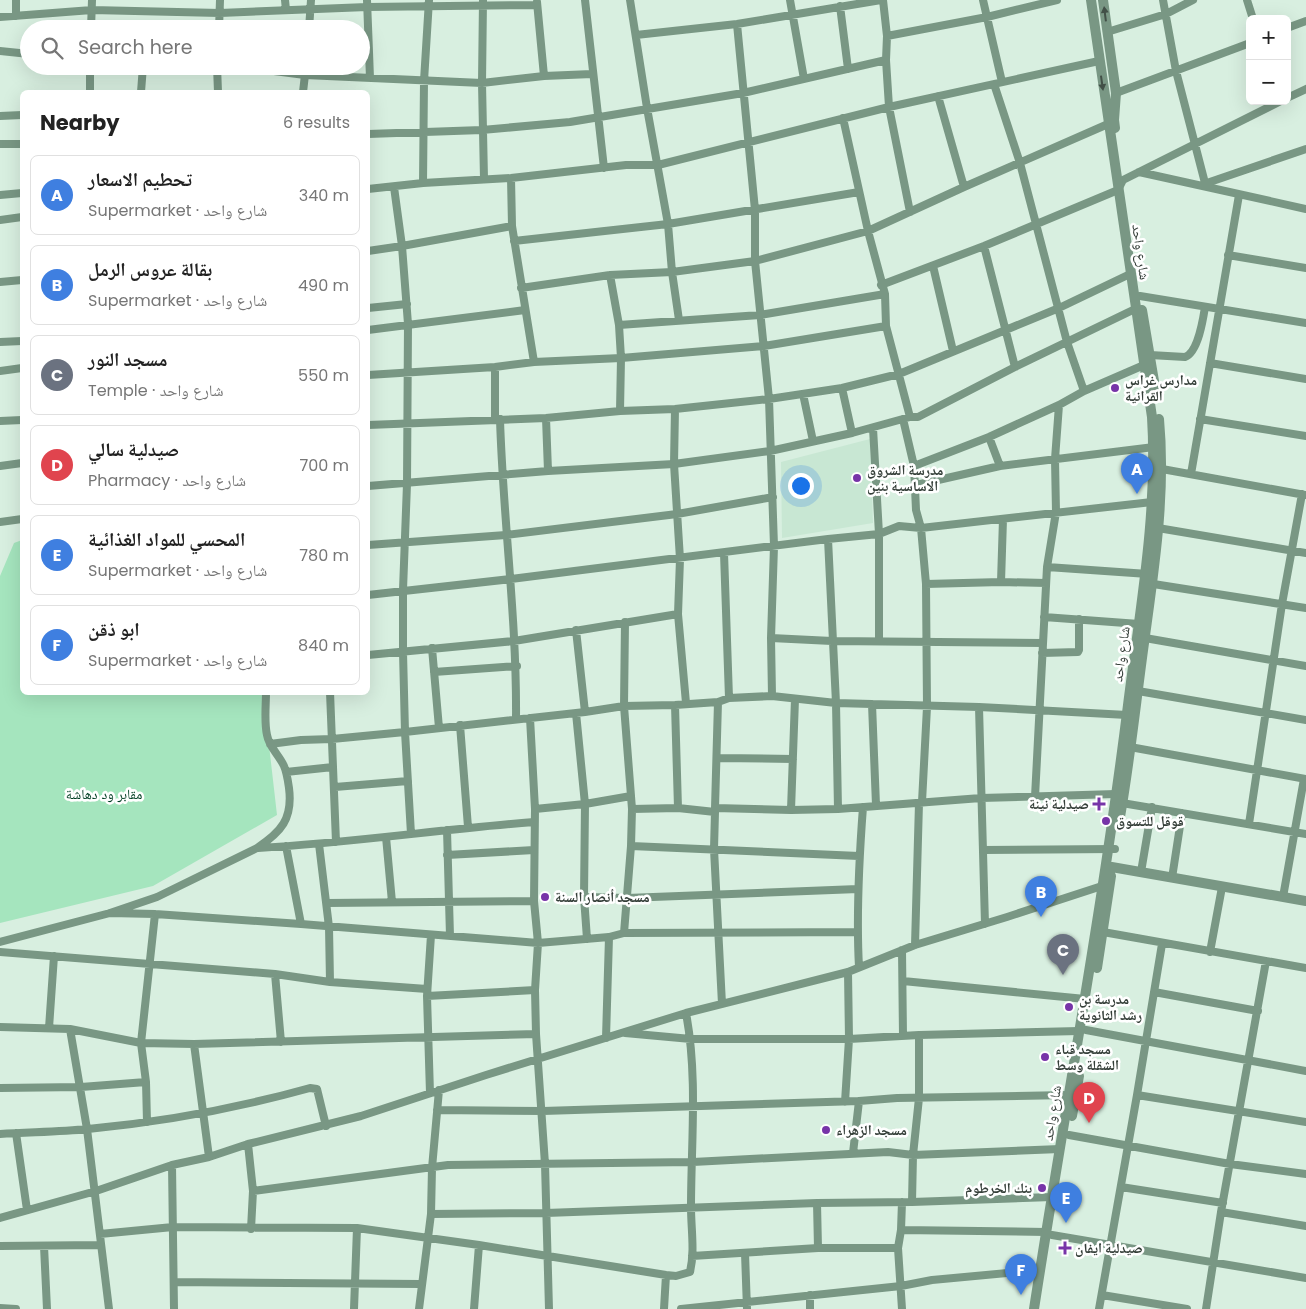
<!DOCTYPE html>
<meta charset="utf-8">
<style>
body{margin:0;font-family:Poppins,"Noto Naskh Arabic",sans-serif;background:#f2f2f2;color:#222}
.controls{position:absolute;right:15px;top:15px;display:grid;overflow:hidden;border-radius:8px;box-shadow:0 5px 20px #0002}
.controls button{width:45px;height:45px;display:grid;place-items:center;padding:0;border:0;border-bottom:1px solid #e0e0e0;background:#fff;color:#222;font:25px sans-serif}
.you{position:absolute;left:800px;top:485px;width:18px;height:18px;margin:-12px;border:4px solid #fff;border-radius:50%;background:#1a73e8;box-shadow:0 0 0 8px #1a73e833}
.badge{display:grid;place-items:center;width:32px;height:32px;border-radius:50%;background:#7734a8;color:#fff;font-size:16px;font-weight:700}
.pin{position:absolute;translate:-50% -41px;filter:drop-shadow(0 1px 2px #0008)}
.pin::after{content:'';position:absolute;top:26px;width:18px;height:15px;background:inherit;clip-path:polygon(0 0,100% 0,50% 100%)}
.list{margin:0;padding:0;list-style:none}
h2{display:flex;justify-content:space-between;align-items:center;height:65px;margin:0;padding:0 20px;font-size:21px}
h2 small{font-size:16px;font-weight:400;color:#767676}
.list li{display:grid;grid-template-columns:32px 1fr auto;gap:15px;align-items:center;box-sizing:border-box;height:80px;margin:0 10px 10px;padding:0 10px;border:1px solid #e0e0e0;border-radius:8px}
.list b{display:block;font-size:19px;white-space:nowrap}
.list p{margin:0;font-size:16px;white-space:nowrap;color:#767676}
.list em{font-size:16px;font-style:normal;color:#767676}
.icon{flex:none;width:28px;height:28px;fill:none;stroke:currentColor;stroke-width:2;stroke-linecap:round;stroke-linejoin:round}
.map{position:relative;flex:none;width:1306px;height:1309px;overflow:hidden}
.search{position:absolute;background:#fff;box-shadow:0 5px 20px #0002;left:20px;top:20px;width:350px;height:55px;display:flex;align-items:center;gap:12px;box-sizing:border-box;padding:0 18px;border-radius:28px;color:#767676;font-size:19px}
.panel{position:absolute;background:#fff;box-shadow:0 5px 20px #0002;left:20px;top:90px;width:350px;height:605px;border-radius:8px}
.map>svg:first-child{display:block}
.built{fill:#c8e7d3}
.green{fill:#a5e5be}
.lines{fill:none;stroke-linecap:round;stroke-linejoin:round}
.minor{stroke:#799784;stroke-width:8}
.tertiary{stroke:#799784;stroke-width:10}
.oneway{fill:#425047}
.poi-dot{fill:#7734a8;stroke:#fff;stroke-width:2}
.labels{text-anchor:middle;stroke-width:5;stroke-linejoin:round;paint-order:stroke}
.street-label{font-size:14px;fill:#343e38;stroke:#fff}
.poi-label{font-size:14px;font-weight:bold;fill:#343e38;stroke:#fff;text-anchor:start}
.park-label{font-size:14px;fill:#003e23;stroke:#fff}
</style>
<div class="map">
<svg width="1306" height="1309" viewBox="0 0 1306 1309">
<rect width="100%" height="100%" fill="#d8efe0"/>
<!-- built -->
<path class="built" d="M870 439 873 523 782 538 781 462Z"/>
<!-- green -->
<path class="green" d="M22 540V692L263 693 277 815 153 886 0 923V576L14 543Z"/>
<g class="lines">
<!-- minor -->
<path class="minor" d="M16 0V16
M285 0 286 10
M367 0 370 78
M483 0 482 83 484 179
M585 0 604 168
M630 0 647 108 668 224 672 272 679 320
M790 0 804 79
M883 0 887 36 886 60 889 107 910 212
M983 0 1002 82
M1163 0 1176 71 1205 183
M1247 0 1253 19
M537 2 544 76
M840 6 848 69
M0 17 92 10 220 13 367 7 537 5
M737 24 755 210V261L769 399 774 546 771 638 772 696
M1287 28 1306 21
M91 29 92 0
M219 29 220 0
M309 29 311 0
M1107 32 1166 14 1193 0
M636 35 737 24 881 0
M887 36 987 17 1057 0
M0 51 29 54
M90 66V92
M217 66 218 92
M234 66 305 75 482 83 544 76 592 74
M994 84 1020 163 1067 342 1084 391
M141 92 143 66
M303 92 306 66
M1116 93 1250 43
M938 96 964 187
M1287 98 1306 89
M0 116 22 115
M843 118 868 231 885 294 886 326 910 417
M368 134 482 130 570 122 743 93 886 60
M0 144H22
M1139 172 1306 209
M511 178 512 226 534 362
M423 183 424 81 429 0
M1201 185 1306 149
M394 187 402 246 408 324 407 484 403 590V652L405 732 411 834
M368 189 423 183 511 178 626 165H658L889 107 1099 61
M0 195 22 193
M0 220 22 217
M514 241 668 224 859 192
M984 246 1015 367
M368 251 402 246 512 226
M1228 255 1306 268
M933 266 953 351
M610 275 619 325 621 358 620 411
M0 282 22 280
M881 285 984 246 1118 190 1123 180 1281 101
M521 288 610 275 672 272 755 261 868 231 964 187 1108 124
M1140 296 1306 323
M368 308 407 304
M619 325 760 315 885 294
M368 330 525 310
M0 342 22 341
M1150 355 1185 357C1198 352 1203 320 1205 307
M1210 363 1306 379
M495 367V419
M0 371 22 368
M368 375 495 367 534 362 621 358 764 346 886 326
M842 388 852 433
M803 394 813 441
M675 409 674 464 680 559 678 614 686 703
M546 418 548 471
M500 419C503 520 517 619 516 719
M903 419 914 466 916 510 921 528 926 584 927 707 922 802
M1200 419 1306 436
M0 421 22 420
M368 425 546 418 620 411 675 409 769 399 842 388 899 374 1059 308 1130 274
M873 428 879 534V641
M989 437 1000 466
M0 466 22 463
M914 466 989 437 1059 405 1084 391 1144 365
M1162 469 1305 495
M1191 474 1239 195
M916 485 1000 466 1154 447
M368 486 548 471 674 464 770 451 852 433 910 417H918L1015 367 1135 309
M0 522 22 519
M1158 528 1306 553
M828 539 836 703 838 809
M368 545 506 535 677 514 773 497
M724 553 729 698
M1047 567 1148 574
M1001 582 1003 519
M1147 583 1306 608
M926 584 1001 582 1046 583
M368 595 511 579 828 539 879 534 899 526 921 528 1152 502
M1044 617 1139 624
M576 630 585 712
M771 638 832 641 1043 643
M1145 638 1306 666
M432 648 439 728
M1042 653 1078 652 1079 650V619
M368 655 514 641 678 614
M434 672 517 666
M1138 691 1306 720
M330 692 336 842
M872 704 876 805
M675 705 678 808
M979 707 985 924
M576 713 585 804 584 897 587 939
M530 718 535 809 534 901 538 943 535 990 536 1034 545 1164 549 1309
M460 725 468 827
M270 744 301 740 332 739 405 732 585 712 624 706 675 705 718 702 729 698 772 696 836 703 979 707 1127 715
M1130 747 1306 779
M717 758 793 759
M286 772 333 767
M335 787 408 781
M1035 797 1047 567 1056 512 1055 459 1059 405
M1122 803 1306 834
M715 808 718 702
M535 809 585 804 631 796
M632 809 678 808 715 812V808L791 810 838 809 981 798 1116 794
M791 810 795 699
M715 812 714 849 722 1004
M1249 824 1282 604 1302 494
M447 830 450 936
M386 837 392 902
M319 844 329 927 330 982
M286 846 301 924
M631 846 859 856
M258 848C350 843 442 829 534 822
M983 850 1115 849
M447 855 534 850
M1141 872 1152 807
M1172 878 1182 813
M584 897 627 898 858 889
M1283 897 1304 779
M327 903 534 901
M110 913 155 914 301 924 538 943 609 937 624 933 857 932
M1103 932 1306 968
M624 933 631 846 632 809 624 706 625 622
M0 942 110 913 157 897 257 848C281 832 293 819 289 788 288 781 287 773 284 766 279 755 269 747 267 735 264 722 266 706 266 692
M915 945 919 803
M902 950 903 1036
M0 952 275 974 330 982 427 989
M1210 952 1222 887
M859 967C856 913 859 860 863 807
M275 974 281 1042
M903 981 1085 999
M1154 992 1258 1011
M427 996 535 990
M0 1027 70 1029 141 1043 194 1044 536 1034
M49 1028 54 956
M70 1029 87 1129 109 1309
M1086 1030 1306 1071
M625 1033 691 1039H849L919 1035 1079 1031
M606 1038 609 937
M194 1044 209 1157
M0 1088 81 1087 146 1082
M430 1093 427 996 431 935
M1137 1095 1306 1122
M845 1102 849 1039 848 972
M437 1110 543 1111 859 1101 897 1098 1068 1095
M147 1122 146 1082 141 1043 155 914
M16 1133 27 1210
M0 1134C29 1132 59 1132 88 1129 163 1122 238 1108 310 1088L317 1089 326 1126
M1069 1135 1230 1164 1306 1174
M248 1144 253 1191 251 1229
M853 1153 859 1101
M172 1165 174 1309
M1121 1187 1223 1203
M253 1191 448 1165 693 1162 888 1152 913 1155 1060 1149
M912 1202 913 1155 919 1098V1035
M817 1203 818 1248
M1221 1212 1306 1226
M431 1214 546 1213 817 1203 912 1202 1052 1197
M0 1218 96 1191 172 1165 209 1157 248 1144 361 1116 486 1075 686 1013 848 972 915 945 1007 917 1105 885
M901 1230 1046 1232
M100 1234 173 1227 357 1228 479 1245 666 1275 676 1276 690 1272C695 1251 691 1229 691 1207 691 1143 698 1077 686 1013
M1052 1235 1306 1278
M0 1246 100 1245
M44 1246 47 1309
M745 1253 747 1309
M692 1256 818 1248H898
M174 1282 421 1284
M1102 1295 1187 1309
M0 1308 16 1309
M354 1309 357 1228
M419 1309 431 1214 432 1168 439 1090
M474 1309 479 1245
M664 1309 666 1275
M681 1309 901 1286 932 1280 1040 1270
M810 1309V1295
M902 1309 898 1248 901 1230 902 1202
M1099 1309 1137 1095 1162 944
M1206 1309 1221 1212 1266 961"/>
<!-- tertiary -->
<path class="tertiary" d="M1103 0 1116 93 1114 120 1115 128
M1142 310 1155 387
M1120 817C1130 759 1136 701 1144 643 1154 569 1166 494 1159 419
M1106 866 1306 901
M1097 968 1111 876
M1072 1116 1079 1076
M1034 1309C1065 1108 1103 907 1128 705 1140 609 1158 513 1152 417L1091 0"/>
</g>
<!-- one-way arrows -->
<defs><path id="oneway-solid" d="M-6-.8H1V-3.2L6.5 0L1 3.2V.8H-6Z" transform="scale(1.25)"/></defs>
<g class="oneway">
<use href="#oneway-solid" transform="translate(1105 14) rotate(-97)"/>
<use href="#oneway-solid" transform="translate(1102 83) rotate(82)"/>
</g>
<!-- markers -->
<g class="poi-dot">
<circle cx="1115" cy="388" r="5"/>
<circle cx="857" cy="478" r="5"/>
<path d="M1096.5 796.5h5v5h5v5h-5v5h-5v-5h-5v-5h5z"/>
<circle cx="1106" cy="821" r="5"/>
<circle cx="545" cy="897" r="5"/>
<circle cx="1069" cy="1007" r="5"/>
<circle cx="1045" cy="1057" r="5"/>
<circle cx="826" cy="1130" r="5"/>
<circle cx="1042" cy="1188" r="5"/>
<path d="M1062.5 1240.5h5v5h5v5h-5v5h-5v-5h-5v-5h5z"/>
</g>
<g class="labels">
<!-- street labels -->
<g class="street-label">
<text transform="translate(1141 252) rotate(82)" y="5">شارع واحد</text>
<text transform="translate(1121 654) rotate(-82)" y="5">شارع واحد</text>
<text transform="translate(1052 1113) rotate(-81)" y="5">شارع واحد</text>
</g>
<!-- poi labels -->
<g class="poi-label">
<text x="1125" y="385">مدارس غراس<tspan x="1125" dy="16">القرانية</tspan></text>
<text x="867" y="475">مدرسة الشروق<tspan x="867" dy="16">الاساسية بنين</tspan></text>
<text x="1089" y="809" text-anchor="end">صيدلية نينة</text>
<text x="1116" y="826">قوقل للتسوق</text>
<text x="555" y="902">مسجد أنصار السنة</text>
<text x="1079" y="1004">مدرسة بن<tspan x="1079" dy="16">رشد الثانوية</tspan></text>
<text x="1055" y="1054">مسجد قباء<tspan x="1055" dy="16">الشقلة وسط</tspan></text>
<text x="836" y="1135">مسجد الزهراء</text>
<text x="1032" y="1193" text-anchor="end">بنك الخرطوم</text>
<text x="1075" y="1253">صيدلية ايفان</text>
</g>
<!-- park labels -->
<g class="park-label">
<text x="104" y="799">مقابر ود دهاشة</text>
</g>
</g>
</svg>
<div class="controls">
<button>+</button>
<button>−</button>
</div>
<div class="you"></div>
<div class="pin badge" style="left:1137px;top:494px;background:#3f7fe0">A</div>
<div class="pin badge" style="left:1041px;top:917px;background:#3f7fe0">B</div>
<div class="pin badge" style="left:1063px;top:975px;background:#6b7280">C</div>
<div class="pin badge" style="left:1089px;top:1123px;background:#e0444e">D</div>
<div class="pin badge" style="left:1066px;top:1223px;background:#3f7fe0">E</div>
<div class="pin badge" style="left:1021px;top:1295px;background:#3f7fe0">F</div>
<div class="search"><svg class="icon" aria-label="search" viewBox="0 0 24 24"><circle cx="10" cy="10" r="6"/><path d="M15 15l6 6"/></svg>Search here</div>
<section class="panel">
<h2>Nearby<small>6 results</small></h2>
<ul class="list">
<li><span class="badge" style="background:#3f7fe0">A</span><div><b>تحطيم الاسعار</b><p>Supermarket · شارع واحد</p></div><em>340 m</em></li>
<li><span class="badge" style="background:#3f7fe0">B</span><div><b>بقالة عروس الرمل</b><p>Supermarket · شارع واحد</p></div><em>490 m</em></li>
<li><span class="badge" style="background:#6b7280">C</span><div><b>مسجد النور</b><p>Temple · شارع واحد</p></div><em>550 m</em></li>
<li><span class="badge" style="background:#e0444e">D</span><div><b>صيدلية سالي</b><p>Pharmacy · شارع واحد</p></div><em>700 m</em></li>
<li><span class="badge" style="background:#3f7fe0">E</span><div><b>المحسي للمواد الغذائية</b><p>Supermarket · شارع واحد</p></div><em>780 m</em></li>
<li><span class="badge" style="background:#3f7fe0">F</span><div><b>ابو ذقن</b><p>Supermarket · شارع واحد</p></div><em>840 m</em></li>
</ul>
</section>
</div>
